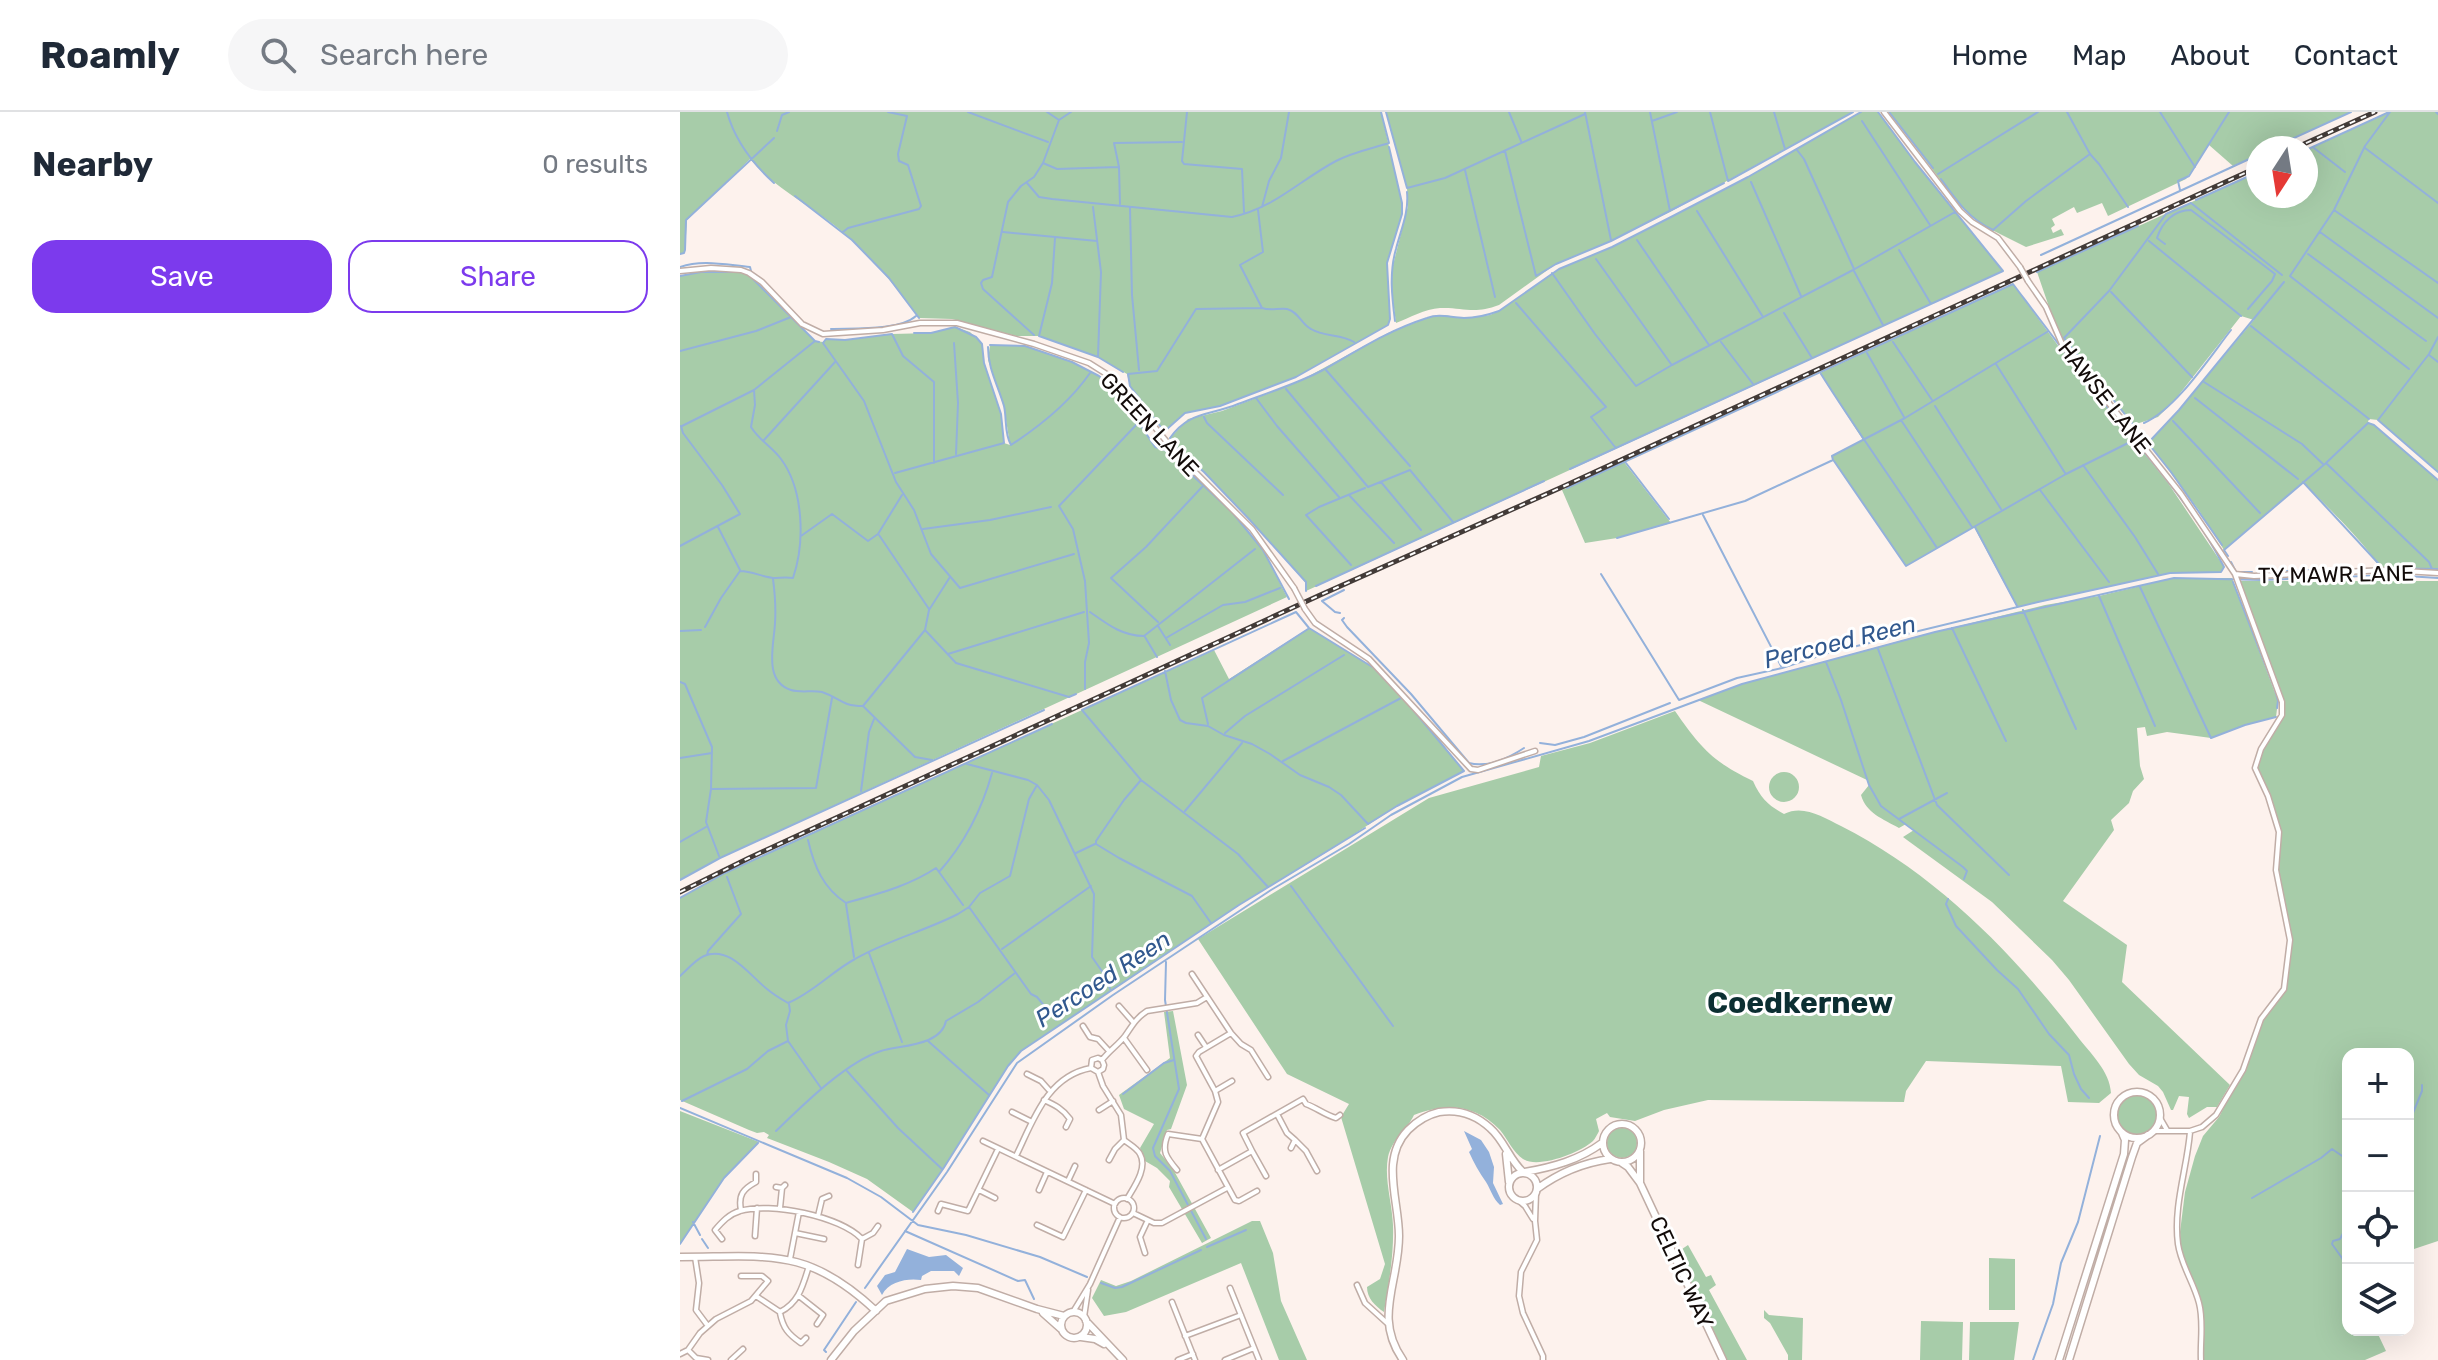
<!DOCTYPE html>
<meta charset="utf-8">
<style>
body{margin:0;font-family:Rubik,sans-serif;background:#f6f6f7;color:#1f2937}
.controls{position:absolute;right:24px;bottom:24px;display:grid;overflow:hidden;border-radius:16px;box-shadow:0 8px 32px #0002}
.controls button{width:72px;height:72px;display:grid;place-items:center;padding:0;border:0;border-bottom:2px solid #e0e1e3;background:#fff;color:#1f2937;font:40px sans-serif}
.compass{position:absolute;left:1566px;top:24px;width:72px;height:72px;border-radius:50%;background:#fff;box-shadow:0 8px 32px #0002;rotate:192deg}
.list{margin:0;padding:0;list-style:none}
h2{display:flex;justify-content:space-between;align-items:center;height:104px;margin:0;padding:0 32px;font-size:34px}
h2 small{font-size:26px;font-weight:400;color:#747a83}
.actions{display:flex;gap:16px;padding:24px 32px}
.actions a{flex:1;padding:18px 0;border:2px solid #7c3aed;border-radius:24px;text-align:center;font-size:28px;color:#7c3aed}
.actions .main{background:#7c3aed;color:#fff}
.icon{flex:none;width:44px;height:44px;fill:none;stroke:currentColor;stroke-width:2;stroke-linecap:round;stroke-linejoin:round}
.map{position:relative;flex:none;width:1758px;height:1248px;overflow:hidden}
header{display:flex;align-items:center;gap:48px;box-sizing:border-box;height:112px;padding:0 40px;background:#fff;border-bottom:2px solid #e0e1e3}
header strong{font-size:38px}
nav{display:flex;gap:44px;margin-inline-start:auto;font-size:28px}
.search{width:560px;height:72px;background:#f6f6f7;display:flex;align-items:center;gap:20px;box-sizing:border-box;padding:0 28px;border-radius:44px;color:#747a83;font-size:30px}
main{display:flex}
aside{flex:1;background:#fff}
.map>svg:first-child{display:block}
.green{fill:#a7cca9}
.water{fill:#93b1db}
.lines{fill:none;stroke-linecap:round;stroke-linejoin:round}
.stream{stroke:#93b1db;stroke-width:2}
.street-casing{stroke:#c0ada6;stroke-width:7}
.secondary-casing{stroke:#c0ada6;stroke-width:9}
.street{stroke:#fff;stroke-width:4}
.secondary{stroke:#fff;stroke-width:6}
.rail-casing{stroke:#433b38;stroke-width:5}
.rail{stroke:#fff;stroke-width:2;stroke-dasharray:6;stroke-linecap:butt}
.street-bridge-casing{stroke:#c0ada6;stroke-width:7;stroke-linecap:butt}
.street-bridge{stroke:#fff;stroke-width:4}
.labels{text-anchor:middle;stroke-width:6;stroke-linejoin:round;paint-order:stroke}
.street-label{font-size:22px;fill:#120b09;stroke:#fff}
.water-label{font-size:24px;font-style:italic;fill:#31588e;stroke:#fff}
.district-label{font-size:30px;font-weight:bold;fill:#0c2f32;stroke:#fff}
</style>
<header>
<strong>Roamly</strong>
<div class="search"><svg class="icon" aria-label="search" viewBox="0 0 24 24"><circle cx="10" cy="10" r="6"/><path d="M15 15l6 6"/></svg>Search here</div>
<nav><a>Home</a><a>Map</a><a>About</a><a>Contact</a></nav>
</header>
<main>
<aside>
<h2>Nearby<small>0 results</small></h2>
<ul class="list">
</ul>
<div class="actions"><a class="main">Save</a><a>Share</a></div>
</aside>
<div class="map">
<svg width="1758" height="1248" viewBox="0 0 1758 1248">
<rect width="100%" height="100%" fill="#fdf2ed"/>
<!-- green -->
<path class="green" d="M0 0H701L722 91V102L707 151 710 207 708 213 616 265 540 294 505 301 487 317 483 318 450 274 447 262 418 245 358 224H336L272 207 239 206C217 176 193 146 164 121 134 95 96 78 70 47L7 108 5 138 4 141 0 142Z
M706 0H1173L990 100 931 129 876 152 819 193C793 203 783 195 760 196 745 197 729 206 716 211L711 173 712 157 728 94 727 76Z
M1181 0H1198L1235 50 1323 159 626 479 625 470 568 406 524 360 492 332 490 326 508 307 542 299 618 270 708 221 750 205 764 203 783 206 810 203 819 199 879 157 932 135 991 105 1068 65Z
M1209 0H1671L1592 36H1578V43L1553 54 1529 33 1506 67 1428 104 1422 91 1397 101 1394 95 1372 107 1375 113 1371 116 1373 121 1381 117 1384 123 1346 135 1302 113 1280 94Z
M1710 0H1758V360L1698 308 1689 307 1688 310 1694 313 1758 368V457L1699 456C1692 437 1640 388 1623 370L1544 438 1518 397 1468 331 1499 298 1574 208 1561 204 1494 289 1478 305 1453 313 1378 221 1357 160 1578 60V84H1626V38Z
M21 160H56L69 163 135 229 143 230 146 227 165 228 212 222 251 221 275 215 290 220 302 232 304 251 321 302 324 331 330 333 324 295 308 248 310 233 345 234 392 250 419 264 438 279 475 335 485 338 552 400 583 438 607 485 40 746 0 768V164Z
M1333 172 1382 239 1488 371 1543 453 1544 455 1541 460 1490 461 1337 495 1294 415 1226 454 1153 348 1152 344 1183 328 1140 261Z
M944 350 991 411 937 426 905 431 882 378Z
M1494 466H1552L1598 589 1596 605 1565 613 1531 626 1487 620 1467 624 1465 615 1457 616 1460 654 1464 667 1453 679 1449 691 1431 708 1434 718 1383 789 1447 833 1442 870 1550 973 1537 995H1527L1509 1006 1507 1002 1509 985 1499 984 1493 998H1491L1483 980 1478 974 1459 963 1449 952 1389 868 1372 848 1312 790 1227 728 1223 725 1234 718 1226 712 1219 716C1203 707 1186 701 1181 683L1189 673 1187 668 1018 588 1062 572 1238 524 1365 493 1419 484Z
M1556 469H1758V1129L1728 1139V942H1668V1218H1696L1706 1239 1685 1248H1523V1196L1501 1137 1500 1120 1505 1080 1515 1044 1523 1024 1539 1005 1563 958 1581 907 1604 877 1610 828 1596 758 1599 720 1596 704 1575 656 1581 637 1602 603V590Z
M629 516 694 556 754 621 784 659 717 694 650 738 559 793 341 939 328 954 263 1057 233 1100 187 1067 149 1050 87 1026 89 1023 84 1020 77 1021 69 1018 0 988V786L45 761 127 723 534 538 549 567Z
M995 599C1020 635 1033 650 1073 669 1081 687 1088 693 1104 702 1123 692 1143 705 1161 714 1256 762 1333 841 1397 924 1410 941 1430 959 1431 981L1419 991 1388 990 1381 954 1246 949 1226 979 1224 990 1028 988 984 998 955 1009 930 1005 927 1001 916 1007 919 1019C918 1021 915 1027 913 1029 900 1041 858 1057 843 1047 833 1040 828 1028 820 1018 795 992 766 991 734 1003 727 1018 712 1027 708 1045 704 1067 712 1090 713 1113 714 1142 709 1171 704 1200 695 1194 687 1186 687 1175L700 1167 705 1152 661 1005 669 992 607 962 518 827 749 686 859 655 861 644 910 631Z
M1089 675a15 15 0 1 1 30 0a15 15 0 1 1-30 0Z
M493 899 507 973 491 1017 487 1018 480 1041 493 1057 531 1126 522 1131 489 1075 490 1069 477 1056 465 1049 460 1036 474 1012 444 997 439 983 490 946 484 900Z
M1437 1003a20 20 0 1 1 40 0a20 20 0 1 1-40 0Z
M0 999 79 1030 44 1066 0 1132Z
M927 1031a15 15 0 1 1 30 0a15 15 0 1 1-30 0Z
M572 1109H580L593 1141 601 1189 627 1248H599L561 1151 446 1200 424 1204 412 1186 421 1168 436 1174 451 1169Z
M1008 1133 1026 1165 1031 1163 1036 1173 1029 1178 1067 1248H1047L998 1144 999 1139Z
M1309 1146 1335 1147V1198H1309Z
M1084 1198 1089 1203 1123 1206 1122 1248H1108V1243L1090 1211 1084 1206Z
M1241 1209 1283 1210 1282 1248H1240Z
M1290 1210H1339L1334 1248H1289Z"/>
<!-- water -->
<path class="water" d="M784 1019 801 1028 809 1040 814 1055 813 1071 823 1092 820 1093C813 1087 811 1078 806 1070 799 1060 794 1051 789 1040L792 1037Z
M227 1137 249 1145 266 1143 283 1156 279 1164 274 1159H251L242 1164 241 1168C228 1166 209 1169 202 1183L197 1174 205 1163 215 1160Z"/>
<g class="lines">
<!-- stream -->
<path class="stream" d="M47 0C55 29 72 51 94 71
M288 0 368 30
M367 0 379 8
M507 0 502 49 504 52 562 57 564 100
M706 0 727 76 765 66 905 2
M829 0 841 29
M905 0 931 128
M970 0 990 99
M1030 0 1048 69 1173 0
M1094 0 1105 37
M1209 0 1253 56
M1387 0 1410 42 1419 52 1448 95
M1480 0 1515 55
M1710 0 1685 34 1654 98 1610 164 1729 257
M1756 0 1758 2
M972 9 997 0
M1182 9 1250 113
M97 19 102 3 109 0
M1592 36 1671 0
M1634 36 1665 60
M1685 36 1758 91
M1117 38 1124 47 1174 157
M1626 38 1709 0
M825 39 856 164 876 152 931 129 1044 71
M363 51 377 57 438 55
M785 58 815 185
M1258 62 1358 0
M1261 67C1276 88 1289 107 1313 118L1346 89 1410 42
M1071 70 1121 184
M347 71 359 85 372 87 552 105C593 97 620 68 656 49 673 40 690 37 709 31L701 0
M1500 78 1498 69 1509 64 1549 0
M115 84 172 128 209 166 239 206
M1516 88 1578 60
M440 92 439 55 434 31 502 30
M413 95 421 160 418 244
M582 95 589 69 601 46 609 0
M450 96 452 183 459 258
M578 98 583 140 560 153 582 196C590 199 598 196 607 197 619 200 621 212 631 217 644 225 661 222 674 230
M1654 98 1758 171
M1017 99 1083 205
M163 120 168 116 239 97 241 94 228 53 219 49 218 42 227 4 208 0
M323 120 417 129
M1640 120 1758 206
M375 126 372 171 359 224 418 245 443 260
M957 128 1029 233
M1469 129 1561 204
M1485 132 1477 126C1482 110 1494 98 1511 98L1595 162 1592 169 1568 197
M1219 138 1251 192
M0 142 4 141 5 138 6 108 94 26
M1628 142 1746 229
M1361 143 1578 43
M916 147 991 252
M0 155C22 147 47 153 70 155L71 159
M1174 159 1203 213
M1357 160 1458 114
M872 161 915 222 956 274 992 253 1173 158 1275 100
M69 163 135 229 139 230
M0 164 21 160H57
M1431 180 1512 265
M836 191 926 295 911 305 935 335
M582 196 516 197 477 259 448 262 450 274 483 318 487 317 505 301 540 294 616 265 708 213 710 207 707 151 722 102V91L709 35
M1104 201 1132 246
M715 209C712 185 709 161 716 137 721 117 729 101 727 80
M1571 214 1689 307
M151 217C174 216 219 219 236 204
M354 223 303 177 301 171 303 168 312 165 328 90 341 74 354 65 363 51 379 8 391 0
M1758 225 1749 242 1698 308 1758 360
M1041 230 1073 272
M1213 230 1252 288
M274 231 278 291 276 342
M310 233 345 234 392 250 419 264 438 279 475 335 485 338 552 400 583 438 609 487
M308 235C308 257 318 273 324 294 327 307 324 321 331 333 360 314 390 290 410 261
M0 239 76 219 111 205
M1187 241 1224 305
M1749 243 1758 250
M1316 252 1385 361
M646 258 730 354
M1141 262C1178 321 1219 377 1257 436
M1524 270 1622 332 1643 352
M606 277 688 375 730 358 773 410
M576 286 597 314 659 385
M1515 286 1618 367
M1255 294 1321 397
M524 305 527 311 603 383
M1221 308 1292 415
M1493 309 1580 401
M1464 311C1496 297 1529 246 1551 218
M2 314 74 278 135 229
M84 328 155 250
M1468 331 1499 298 1604 170
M1154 349 1226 454 1386 362 1454 328
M254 351V270L223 244 212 222 165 228 146 227 143 231 184 289 216 370 234 398 251 442 280 476 394 442
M946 351 989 407
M1646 351 1749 450 1752 457
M1403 353 1455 425 1478 462
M890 357 1323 159 1235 50 1198 0
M215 361 324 331 321 302 304 251 302 232 296 225 275 215 251 221H234
M701 370 741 418
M1623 370 1698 451
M887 376 1333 172C1367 217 1400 261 1435 305 1474 352 1517 401 1544 455L1541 460 1490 461 1358 490 1148 541 1102 556 1057 566 999 588 921 462
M1360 378 1429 470
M669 383 714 431
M1023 403 1101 554
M38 415 60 458
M1295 415 1337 494
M243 417 310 408 371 395
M199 423 249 497
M121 424 152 402 188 429 198 422 222 383
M937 426 1065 389 1153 348 1152 344 1225 306 1367 220
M1542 433 1491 360 1384 226 1429 179 1486 102 1511 91 1602 163
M0 434 60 402 42 373 3 321 1 314
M1548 444 1544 438 1646 351 1688 311 1694 313 1758 368
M1551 450 1556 460H1572
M671 453 626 403 639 395 685 376
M1699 456 1758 457
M1580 460 1659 457
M93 467C95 482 96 496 95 511 94 533 83 569 111 578 121 581 132 578 142 580 160 586 161 594 183 594L235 645 252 648
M1553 470 1595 578 1598 589 1597 596
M636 474 864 369
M1460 475 1531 626 1565 613 1596 605
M626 479V470L568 406 524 360 492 332 490 326C509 299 529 304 558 292 587 281 617 272 643 258 680 237 707 219 747 206 760 201 771 206 784 206 795 206 808 203 819 199L879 157 932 135 991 105 1068 65 1181 0
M1419 484 1475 614
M1343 498 1396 617
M410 500C427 512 442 524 464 524L575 437
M660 501 655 500 642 489 664 478
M664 506 662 508 667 515 731 582 789 651C807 656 829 646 844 636
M478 510 431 466 466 435 522 375
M478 514 490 533
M25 515 41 486 60 459C72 459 82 465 93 466 100 466 106 465 113 466 125 431 124 378 101 347 92 335 79 328 71 315L75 293 74 278
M1272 516 1326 629
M245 518 276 551 389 585 396 582
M0 519 21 518
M465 525 477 545
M486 526 543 493 565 490 600 476
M1198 537 1257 693 1329 763
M268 542 404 500
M1146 550 1161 588 1189 673 1201 694 1283 755 1287 759 1284 767
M485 559 491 588 500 608 506 611 528 614 544 623 572 632 590 642 620 663 649 675 661 683 688 712 717 694 784 659 729 593
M0 570 5 572 32 635 31 677 26 710 39 744
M405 577V550L409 531 405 469 393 417 379 394 458 311
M183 594 245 518 249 498 270 465
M528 612 522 586 628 517
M545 621 565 604 664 543
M860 631 875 633 904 625 990 591
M0 646 32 641
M603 649 721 586
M287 652 348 668 357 673 369 688 414 782 412 845 426 865 430 877
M461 668 444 688 416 729V732L439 746 512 784 531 811
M31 677 136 676 152 586
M181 679 189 620 194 607
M505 699 562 631
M1219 707 1267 681
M128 728C134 754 143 776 166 791 197 782 229 774 256 756L259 760
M0 730 26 715
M396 741 415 732
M0 768 40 746 364 598
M611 774 713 914
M588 775 558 742 461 668 402 598 616 500 629 516 694 556 713 576
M0 786 45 761 372 612
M1268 787 1266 792 1276 814 1317 858 1338 877 1369 922 1389 943 1394 962 1401 977 1409 986
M166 792 174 845
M283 793 259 760C284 732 302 697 312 661
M289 795 351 882 357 885 376 908
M322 837 411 774
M189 841 222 930
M27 843 28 839 61 802 47 765
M486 850 485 888 499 977 473 1036 475 1044 490 1059 526 1127
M0 864C7 858 15 848 24 844 50 833 70 864 87 877 94 883 101 887 108 891 134 880 151 860 175 847 208 828 245 819 278 802L289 795 300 781 330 764 349 687 357 673
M108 929 141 976
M248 929 309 983
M167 959 218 1016 262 1057
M443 982 484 951 494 948
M2 989 67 957 88 939 108 929 106 913 110 899 109 892
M0 996 167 1066 201 1085 238 1113 286 1123 360 1145 407 1165
M1728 1013 1742 979V973
M96 1019C123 993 166 950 201 939 221 933 261 934 266 909L298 890 335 861
M1572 1086 1641 1046 1652 1037 1668 1048
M233 1100 263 1057 328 954 341 939 559 793 685 716
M13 1110 20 1123
M1668 1112 1660 1127 1653 1129 1652 1132 1662 1146 1668 1161
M225 1119 338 1169 345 1168 354 1187
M22 1127 28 1136
M0 1132 44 1066 78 1031
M527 1135 566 1118
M421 1171 435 1176 442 1175 521 1138
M185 1176 267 1060 337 951 433 883 591 778 669 732 711 703 782 665 909 629 1062 572 1255 520 1494 466 1582 468 1711 463 1758 466
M146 1240 144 1238 176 1190
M1353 1248 1373 1192 1381 1151 1398 1110 1420 1024"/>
<defs>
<path id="street" d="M1204 0 1280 99 1292 110 1318 126 1340 155
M0 159 31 156 61 158 69 161 82 170 122 212 143 222 203 218 240 211H277L354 232 409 251 436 268 496 341 572 417 614 476
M1348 169 1366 195 1382 232 1501 382 1555 462
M1555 462 1574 464 1707 458 1758 461
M625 497 635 511 689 547 791 657 798 658 855 639
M512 862 551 921 561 932 571 938 588 965
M439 894 453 910
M403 914 410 925 418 927 429 939
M551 921 519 940 516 944 535 979 538 990 522 1027 555 1088 559 1089 577 1079
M518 923 526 935
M444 926 467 958
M422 948C429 939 439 932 445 924 452 914 456 906 467 899L517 891 527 885
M418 960 423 957 424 953 422 948 418 946 412 948 411 956 418 960 423 974 441 1003 444 1028C449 1032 457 1036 460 1042 468 1056 454 1075 447 1087
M347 962 361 969 369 978
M535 979 552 969
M364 988C375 993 383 997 390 1007L386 1015
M419 998 433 989
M332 1000 352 1010
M597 1002 607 1021 615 1028 611 1036
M1480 1006 1487 1018
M1473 1019H1510L1522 1015 1536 1003 1563 958 1581 907 1604 877 1610 828 1596 758 1599 720 1588 684 1575 656 1581 637 1602 603V590L1555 462
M1510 1020C1507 1057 1493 1094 1498 1132 1501 1153 1514 1171 1519 1191 1524 1210 1520 1229 1521 1248
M615 1028 626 1039 637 1059
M303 1029 435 1092
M572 1039 586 1064
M336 1044C353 1009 367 964 411 956
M429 1048 435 1037 444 1028
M497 1058C486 1045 481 1039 488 1022L522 1027
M538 1058 572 1039 563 1021 623 987 626 992C637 996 645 1003 656 1006L660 1003
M388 1069 395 1054
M96 1075 102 1076 105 1073
M299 1078 315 1086
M359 1078 367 1060
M856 1081 855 1109 857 1128 841 1160 839 1184 843 1201 863 1244V1248
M434 1096a10 10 0 1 1 20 0a10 10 0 1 1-20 0Z
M838 1088 845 1094 853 1107
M100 1096 102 1076
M61 1098C58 1083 63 1077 76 1070V1062
M258 1099 261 1092 288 1099 318 1037
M453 1101 474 1111H482L547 1076
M138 1104 142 1087 149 1084
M357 1113 383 1125 406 1078
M115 1121 144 1127
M75 1124 77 1096
M42 1127 35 1118C42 1110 49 1102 60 1099 90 1090 160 1104 182 1127
M182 1127 193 1121 198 1114
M465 1141 460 1125 467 1110
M15 1145 19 1171 16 1198 28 1214
M110 1147 119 1100
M178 1153 182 1127
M677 1173 685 1191 707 1211
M550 1176 579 1248
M76 1184 100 1200C119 1191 123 1173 129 1154
M119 1184 143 1203 137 1212
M492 1190 515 1248
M393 1200 410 1172 440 1105
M100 1201C103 1216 108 1222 121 1231L126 1226
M404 1205 408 1178
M505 1224 561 1203
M8 1238 16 1246 28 1248
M0 1242 8 1238 20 1221 36 1207 71 1189 88 1169 82 1164H61
M51 1248 63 1237
M498 1248 513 1242
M545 1248 574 1236"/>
<path id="secondary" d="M1434 1003a23 23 0 1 1 46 0a23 23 0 1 1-46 0Z
M923 1031a19 19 0 1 1 38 0a19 19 0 1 1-38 0Z
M960 1039V1071
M826 1042 829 1070
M942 1051 948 1055 960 1071 1043 1248
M845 1060C873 1055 899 1048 922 1031
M829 1075a14 14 0 1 1 28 0a14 14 0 1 1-28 0Z
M857 1077C880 1060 902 1051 930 1047
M0 1145C88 1145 127 1134 196 1199
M381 1213a13 13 0 1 1 26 0a13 13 0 1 1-26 0Z
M363 1201 381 1217
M406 1209 443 1248
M401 1225 415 1227 424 1232
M151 1248 174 1219 206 1189 245 1177 273 1174 298 1176 357 1197 384 1204
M723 1248C693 1206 719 1171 719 1124 719 1088 700 1047 728 1018 737 1009 746 1003 759 1000 778 997 796 1003 810 1016 824 1028 829 1047 843 1060
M1379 1248 1444 1042 1445 1028 1442 1021
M1389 1248 1452 1045 1457 1031 1468 1023"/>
</defs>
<!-- street casing -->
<use href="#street" class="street-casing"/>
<!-- secondary casing -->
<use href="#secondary" class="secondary-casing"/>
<!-- street -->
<use href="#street" class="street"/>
<!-- secondary -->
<use href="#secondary" class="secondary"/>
<defs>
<path id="rail" d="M1615 36 1695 0
M0 780 69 746 638 484 880 376 1578 55"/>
</defs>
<!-- rail casing -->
<use href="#rail" class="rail-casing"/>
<!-- rail -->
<use href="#rail" class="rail"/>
<defs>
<path id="street-bridge" d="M1340 155 1348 169
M614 476 625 497"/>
</defs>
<!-- street-bridge casing -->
<use href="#street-bridge" class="street-bridge-casing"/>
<!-- street-bridge -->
<use href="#street-bridge" class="street-bridge"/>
</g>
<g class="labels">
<!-- street labels -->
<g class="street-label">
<text transform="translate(1425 285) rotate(52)" y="8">HAWSE LANE</text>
<text transform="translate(470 312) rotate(47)" y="8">GREEN LANE</text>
<text transform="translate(1656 462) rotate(-1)" y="8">TY MAWR LANE</text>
<text transform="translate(1002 1160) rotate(65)" y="8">CELTIC WAY</text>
</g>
<!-- water labels -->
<g class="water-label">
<text transform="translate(1160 530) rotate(-14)" y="8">Percoed Reen</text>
<text transform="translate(423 867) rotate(-33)" y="8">Percoed Reen</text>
</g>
<!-- district labels -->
<g class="district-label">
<text x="1120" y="901">Coedkernew</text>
</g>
</g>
</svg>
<div class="controls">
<button>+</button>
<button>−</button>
<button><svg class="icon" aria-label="locate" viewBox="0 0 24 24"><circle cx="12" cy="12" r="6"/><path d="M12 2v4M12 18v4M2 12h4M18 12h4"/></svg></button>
<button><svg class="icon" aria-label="layers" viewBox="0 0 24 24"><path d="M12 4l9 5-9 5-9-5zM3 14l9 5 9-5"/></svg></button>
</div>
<svg class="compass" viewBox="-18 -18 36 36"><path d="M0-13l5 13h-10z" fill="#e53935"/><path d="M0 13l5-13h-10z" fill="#747a83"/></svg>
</div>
</main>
